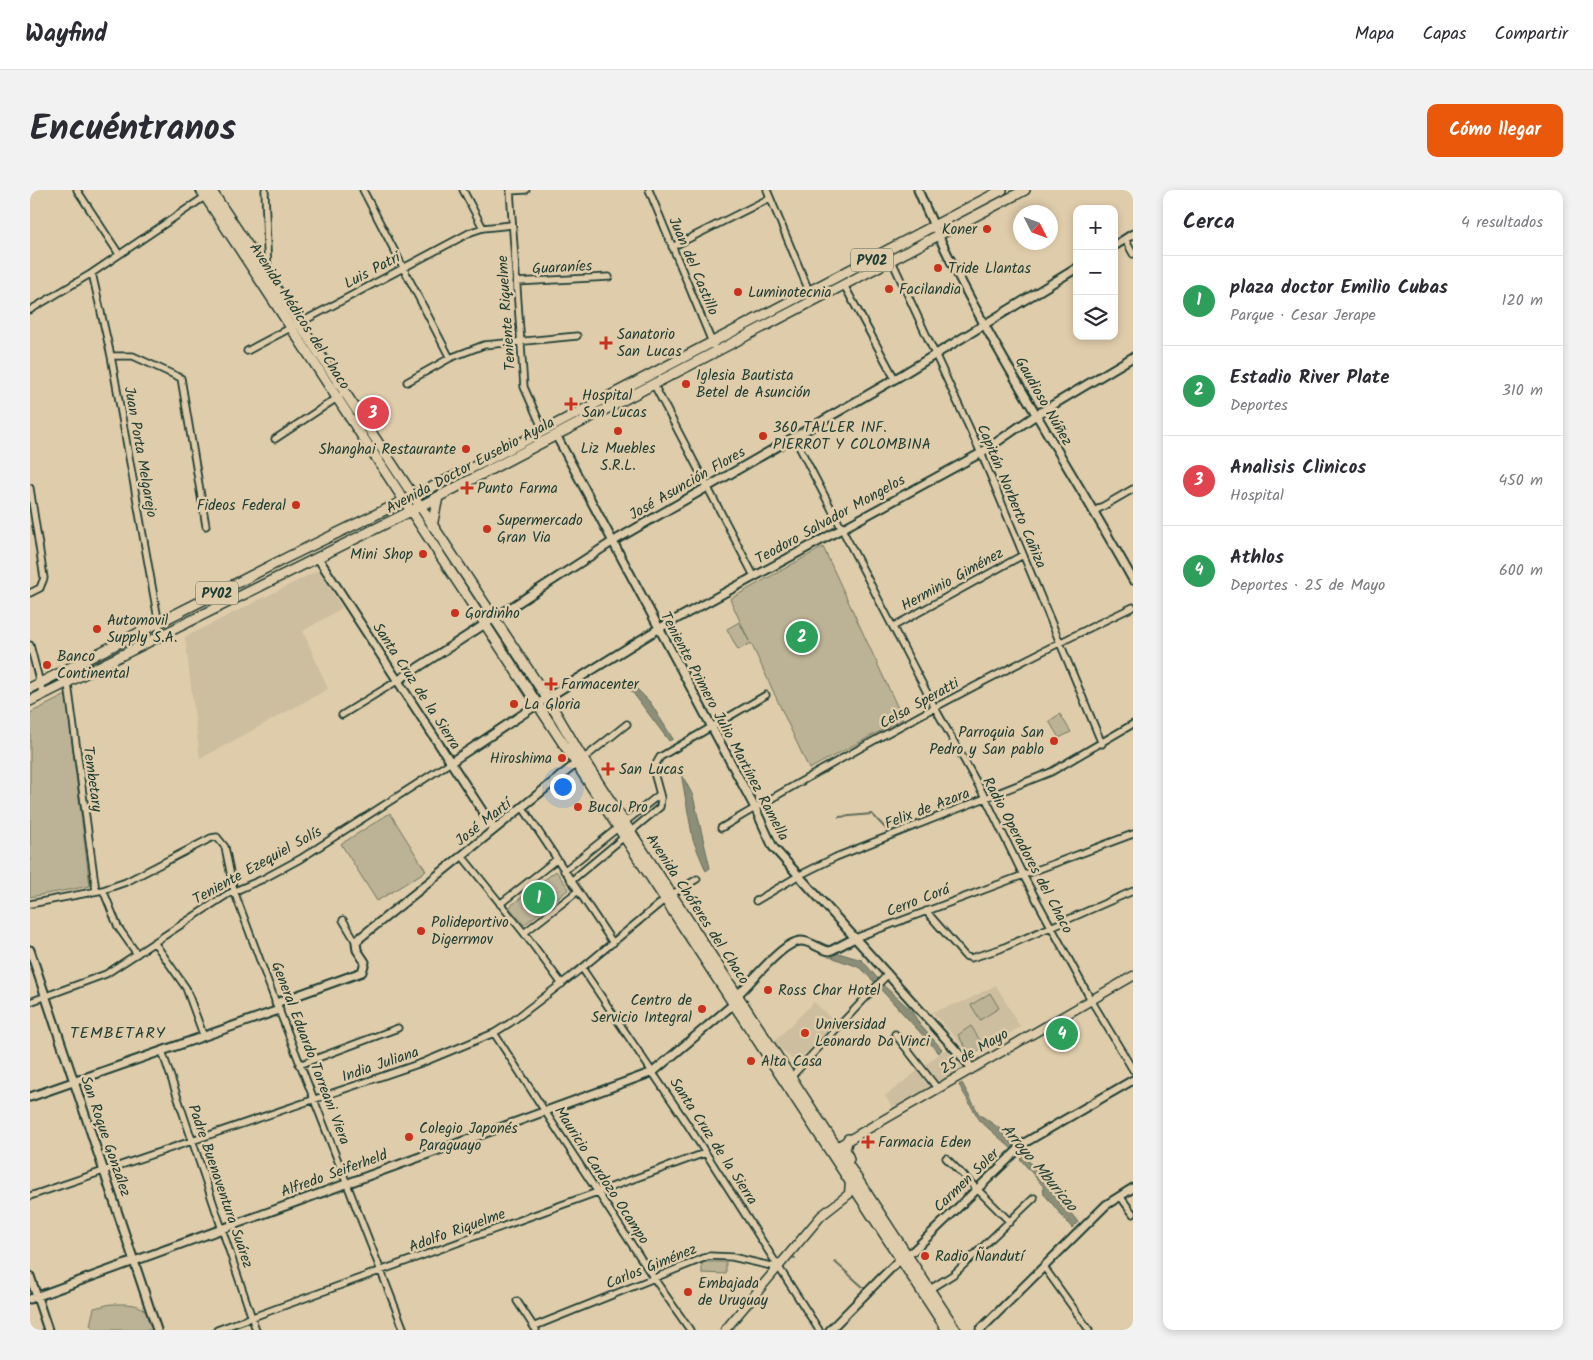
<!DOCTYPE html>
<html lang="es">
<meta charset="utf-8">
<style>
body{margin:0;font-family:Kalam,sans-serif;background:#f2f2f3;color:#2b2b33}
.controls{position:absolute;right:15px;top:15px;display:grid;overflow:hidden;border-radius:10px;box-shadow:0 2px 8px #0003}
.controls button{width:45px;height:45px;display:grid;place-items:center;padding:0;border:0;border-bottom:1px solid #e1e1e2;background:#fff;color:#2b2b33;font:25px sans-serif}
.compass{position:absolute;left:983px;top:15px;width:45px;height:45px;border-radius:50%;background:#fff;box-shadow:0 2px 8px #0003;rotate:132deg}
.you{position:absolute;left:532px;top:596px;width:18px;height:18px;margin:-12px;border:4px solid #fff;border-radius:50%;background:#1a73e8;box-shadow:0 0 0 8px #1a73e833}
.badge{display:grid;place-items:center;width:32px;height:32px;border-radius:50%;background:#ea580c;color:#fff;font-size:16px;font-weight:700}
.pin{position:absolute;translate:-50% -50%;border:2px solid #fff;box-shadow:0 1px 5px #0006}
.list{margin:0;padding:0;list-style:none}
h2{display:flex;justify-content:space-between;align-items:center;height:65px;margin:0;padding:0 20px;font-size:21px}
h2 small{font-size:16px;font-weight:400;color:#7c7c81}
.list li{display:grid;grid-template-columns:32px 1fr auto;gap:15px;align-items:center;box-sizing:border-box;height:90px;padding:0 20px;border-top:1px solid #e1e1e2}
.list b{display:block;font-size:19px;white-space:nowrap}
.list p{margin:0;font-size:16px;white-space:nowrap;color:#7c7c81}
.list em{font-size:16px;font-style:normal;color:#7c7c81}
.icon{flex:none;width:28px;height:28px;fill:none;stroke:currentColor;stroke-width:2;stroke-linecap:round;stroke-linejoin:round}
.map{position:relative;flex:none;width:1103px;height:1140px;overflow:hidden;border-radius:10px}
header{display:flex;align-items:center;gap:30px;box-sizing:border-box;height:70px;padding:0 25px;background:#fff;border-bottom:1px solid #e1e1e2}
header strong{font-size:24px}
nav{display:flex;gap:28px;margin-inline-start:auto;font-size:18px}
.intro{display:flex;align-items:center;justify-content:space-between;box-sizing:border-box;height:120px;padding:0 30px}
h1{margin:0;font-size:35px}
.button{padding:12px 22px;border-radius:10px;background:#ea580c;color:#fff;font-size:18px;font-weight:700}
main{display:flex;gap:30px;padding:0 30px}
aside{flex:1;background:#fff;border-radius:10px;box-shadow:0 2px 8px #0003}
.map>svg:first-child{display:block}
.built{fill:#cdbe9f}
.green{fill:#bcb295;stroke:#6e7864}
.water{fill:#8c8e78;stroke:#606e5d}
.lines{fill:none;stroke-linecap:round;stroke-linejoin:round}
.stream{stroke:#606e5d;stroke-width:2}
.minor-casing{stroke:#1f3d34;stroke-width:9}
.tertiary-casing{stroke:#1f3d34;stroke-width:11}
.secondary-casing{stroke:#1f3d34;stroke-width:11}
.primary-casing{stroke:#1f3d34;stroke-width:12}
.trunk-casing{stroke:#1f3d34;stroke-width:12}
.minor{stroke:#dfccaa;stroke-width:5.5}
.tertiary{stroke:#dfccaa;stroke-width:7}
.secondary{stroke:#dfccaa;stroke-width:8}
.primary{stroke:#dfccaa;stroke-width:9}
.trunk{stroke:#dfccaa;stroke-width:9}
.poi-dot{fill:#c8321e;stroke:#dfccaa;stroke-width:2}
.labels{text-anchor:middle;stroke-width:5;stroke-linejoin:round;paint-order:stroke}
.shield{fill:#dfccaa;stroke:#596857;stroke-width:1}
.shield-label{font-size:14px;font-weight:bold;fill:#1f3d34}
.poi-label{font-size:15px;fill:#1f3d34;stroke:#dfccaa;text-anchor:start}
.street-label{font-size:15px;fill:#1f3d34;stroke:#dfccaa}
.neighbourhood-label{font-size:16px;letter-spacing:1px;fill:#1f3d34;stroke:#dfccaa}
.water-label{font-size:16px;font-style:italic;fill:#2a453b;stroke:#dfccaa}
</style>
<header>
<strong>Wayfind</strong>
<nav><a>Mapa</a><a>Capas</a><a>Compartir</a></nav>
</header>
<div class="intro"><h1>Encuéntranos</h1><a class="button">Cómo llegar</a></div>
<main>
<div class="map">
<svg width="1103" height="1140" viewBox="0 0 1103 1140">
<rect width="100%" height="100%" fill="#dfccaa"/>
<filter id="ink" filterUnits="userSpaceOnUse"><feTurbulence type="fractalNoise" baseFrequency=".02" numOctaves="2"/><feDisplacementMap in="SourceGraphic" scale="10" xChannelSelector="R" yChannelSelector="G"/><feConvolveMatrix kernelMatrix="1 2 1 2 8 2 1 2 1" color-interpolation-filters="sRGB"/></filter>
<g filter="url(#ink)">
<!-- built -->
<path class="built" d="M289 380 312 418 273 441 298 499 170 569 155 447Z
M966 795 990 837 942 866 902 822 935 811Z
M784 812 806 833 766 873 744 852Z
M917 858 932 878 863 919 855 906Z"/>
<!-- green -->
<path class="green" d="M793 357 873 529 779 579 721 453 708 460 697 439 709 432 719 451 700 409Z
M36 505 60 696 0 707V523Z
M1030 524 1041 542 1029 548 1019 531Z
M360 623 396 681 347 711 311 654Z
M526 681 539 699 494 735 479 717Z
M960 803 969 818 950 830 941 815Z
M941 836 954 857 941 866 928 845Z
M672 1072H696V1084L672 1083Z
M81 1114C111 1114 113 1113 126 1140H66L60 1135 64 1118Z"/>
<!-- water -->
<path class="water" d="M604 496 620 512 643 549 639 551 600 499Z
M651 583 663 606 680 678 676 681 663 650Z
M808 763 832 770 853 795 881 820 890 835 912 859 909 863 834 781C824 773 813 773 802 767Z
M932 893 949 924 973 941 985 956 982 959 950 931 929 895Z
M994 965 1048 1032 1042 1038 1014 1004 1013 996 990 969Z"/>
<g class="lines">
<!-- stream -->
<path class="stream" d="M809 627 842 624 858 641
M762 1067 765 1068
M805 1072 834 1098"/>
<defs>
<path id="minor" d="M47 0 89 64
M235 0 238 85
M333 0 420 168
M433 0 453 38
M480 0 494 197 513 240
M619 0 686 162
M737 0 779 101
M480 1 496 0
M1095 49 1103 64
M642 57 740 8
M862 71 951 263 1072 554
M62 83 81 166 131 446
M486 92 579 87
M814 95 865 189
M0 120 62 83 176 6
M217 161 441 42 453 38 482 35
M81 166H103L151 188 176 336
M377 192 420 168 454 155 547 146
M623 193 724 386
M764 247 905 518 956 609 993 685 1061 810 1103 880
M245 249 310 206
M0 298 14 388 10 398 0 403
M1063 322 1103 299
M864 436 993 365
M0 455 13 505
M36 479 66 701
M312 525 367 491
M553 569 597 534
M493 618 583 753
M691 638C825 559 962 484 1103 417
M432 666 494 743 532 794
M534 681 630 604
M541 691 630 617 631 608 623 579 630 567 736 505
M73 700 88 737 107 764
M726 711 768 686 806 667 1021 582 1103 534
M0 714 73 700 96 692 181 648 187 647 195 657 204 701 246 813
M470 714 527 669
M896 721 935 766 941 768 970 759 1103 701
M313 730 326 752
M494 743 548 701
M825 748 1103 644
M124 752 156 798 174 847
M552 778 654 929 789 1140
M0 812 76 784 198 704 233 689 270 669 421 572
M249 820 374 1140
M464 843 623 1087 660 1140
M865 844 907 898
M132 861 226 1140
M269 875 368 838
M760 888 858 784
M916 968 980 1032
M0 1006 394 872 464 843 480 833 552 778 639 706 667 689
M1090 1006 1103 1024
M1014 1077 1059 1140
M900 1099 924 1084 1004 1008
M487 1111 506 1140
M505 1136 679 1066 702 1067 750 1078
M187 1140 675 963"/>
<path id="tertiary" d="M888 0C946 137 1031 260 1103 390
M1084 56 1103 44
M526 245 725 618 743 657 942 878
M288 368 464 639
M367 491 582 352 865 189 1047 78
M421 572 517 508 628 439 951 263 1006 225 1103 167
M0 760 127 1140
M704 808C719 796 752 751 771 751 781 751 790 760 800 761L825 748
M0 907 249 820 246 813 332 782 335 772 327 760 326 752 331 747 548 572
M0 1086 18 1140
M0 1109 623 882 706 812
M800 1140 870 1069 883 1061 996 952 1103 890
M950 1140 1076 1015 1103 998"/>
<path id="secondary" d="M803 959 1103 786
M695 1140 791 1026 819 1004 820 991"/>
<path id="primary" d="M171 0 917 1140
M181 0 517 508 553 569 926 1140
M818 949 815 959 819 969"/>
<path id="trunk" d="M402 336 408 307
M0 498 258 367 458 270 972 0
M0 511 381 321 995 0"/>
</defs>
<!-- minor casing -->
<use href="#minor" class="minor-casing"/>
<!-- tertiary casing -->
<use href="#tertiary" class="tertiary-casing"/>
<!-- secondary casing -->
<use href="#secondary" class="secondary-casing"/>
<!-- primary casing -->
<use href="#primary" class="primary-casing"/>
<!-- trunk casing -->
<use href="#trunk" class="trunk-casing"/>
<!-- minor -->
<use href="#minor" class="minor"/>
<!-- tertiary -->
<use href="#tertiary" class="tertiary"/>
<!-- secondary -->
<use href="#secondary" class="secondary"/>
<!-- primary -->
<use href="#primary" class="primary"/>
<!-- trunk -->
<use href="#trunk" class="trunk"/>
</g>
</g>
<!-- markers -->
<g class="poi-dot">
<circle cx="957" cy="39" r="5"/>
<circle cx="908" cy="78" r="5"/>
<circle cx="859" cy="99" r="5"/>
<circle cx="708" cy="102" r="5"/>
<path d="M573.5 145.5h5v5h5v5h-5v5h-5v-5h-5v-5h5z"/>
<circle cx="656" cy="194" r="5"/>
<path d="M538.5 206.5h5v5h5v5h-5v5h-5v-5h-5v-5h5z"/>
<circle cx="588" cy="241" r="5"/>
<circle cx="733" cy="246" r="5"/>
<circle cx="436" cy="259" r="5"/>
<path d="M434.5 290.5h5v5h5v5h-5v5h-5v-5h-5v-5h5z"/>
<circle cx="266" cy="315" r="5"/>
<circle cx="457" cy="339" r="5"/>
<circle cx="393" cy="364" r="5"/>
<circle cx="425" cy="423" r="5"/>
<circle cx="67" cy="439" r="5"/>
<circle cx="17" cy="475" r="5"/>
<path d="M518.5 486.5h5v5h5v5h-5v5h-5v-5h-5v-5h5z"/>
<circle cx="484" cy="514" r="5"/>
<circle cx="1024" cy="551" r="5"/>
<circle cx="532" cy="568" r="5"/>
<path d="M575.5 571.5h5v5h5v5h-5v5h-5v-5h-5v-5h5z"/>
<circle cx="548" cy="617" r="5"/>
<circle cx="391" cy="741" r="5"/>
<circle cx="738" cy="800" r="5"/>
<circle cx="672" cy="819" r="5"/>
<circle cx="775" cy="843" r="5"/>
<circle cx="721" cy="871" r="5"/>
<circle cx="379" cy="947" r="5"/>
<path d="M835.5 944.5h5v5h5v5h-5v5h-5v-5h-5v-5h5z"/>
<circle cx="895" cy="1066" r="5"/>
<circle cx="658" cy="1102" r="5"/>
</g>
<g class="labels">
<!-- shield labels -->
<g class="shield">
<rect x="821" y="58.5" width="42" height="23" rx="4"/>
<rect x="166" y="391.5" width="42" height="23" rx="4"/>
</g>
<g class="shield-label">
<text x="842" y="75">PY02</text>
<text x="187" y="408">PY02</text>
</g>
<!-- poi labels -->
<g class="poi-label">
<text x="947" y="44" text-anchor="end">Koner</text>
<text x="918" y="83">Tride Llantas</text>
<text x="869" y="104">Facilandia</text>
<text x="718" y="107">Luminotecnia</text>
<text x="587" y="149">Sanatorio<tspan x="587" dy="17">San Lucas</tspan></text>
<text x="666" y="190">Iglesia Bautista<tspan x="666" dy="17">Betel de Asunción</tspan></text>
<text x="552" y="210">Hospital<tspan x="552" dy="17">San Lucas</tspan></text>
<text x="743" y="242">360 TALLER INF.<tspan x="743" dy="17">PIERROT Y COLOMBINA</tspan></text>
<text x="588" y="263" text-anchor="middle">Liz Muebles<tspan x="588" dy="17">S.R.L.</tspan></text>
<text x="426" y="264" text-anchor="end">Shanghai Restaurante</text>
<text x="447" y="303">Punto Farma</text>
<text x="256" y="320" text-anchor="end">Fideos Federal</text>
<text x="467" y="335">Supermercado<tspan x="467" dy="17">Gran Via</tspan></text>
<text x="383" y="369" text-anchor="end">Mini Shop</text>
<text x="435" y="428">Gordinho</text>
<text x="77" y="435">Automovil<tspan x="77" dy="17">Supply S.A.</tspan></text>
<text x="27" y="471">Banco<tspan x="27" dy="17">Continental</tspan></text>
<text x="531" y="499">Farmacenter</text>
<text x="494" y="519">La Gloria</text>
<text x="1014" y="547" text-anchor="end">Parroquia San<tspan x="1014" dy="17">Pedro y San pablo</tspan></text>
<text x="522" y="573" text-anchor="end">Hiroshima</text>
<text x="589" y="584">San Lucas</text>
<text x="558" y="622">Bucol Pro</text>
<text x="401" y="737">Polideportivo<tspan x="401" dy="17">Digerrmov</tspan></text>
<text x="748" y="805">Ross Char Hotel</text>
<text x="662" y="815" text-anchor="end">Centro de<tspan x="662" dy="17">Servicio Integral</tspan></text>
<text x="785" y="839">Universidad<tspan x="785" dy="17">Leonardo Da Vinci</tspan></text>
<text x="731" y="876">Alta Casa</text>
<text x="389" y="943">Colegio Japonés<tspan x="389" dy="17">Paraguayo</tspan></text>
<text x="848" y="957">Farmacia Eden</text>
<text x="905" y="1071">Radio Ñandutí</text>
<text x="668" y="1098">Embajada<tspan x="668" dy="17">de Uruguay</tspan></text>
</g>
<!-- street labels -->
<g class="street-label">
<text transform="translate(664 76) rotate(67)" y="5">Juan del Castillo</text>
<text transform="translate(532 77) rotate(-3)" y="5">Guaraníes</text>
<text transform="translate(342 80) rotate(-28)" y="5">Luis Patri</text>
<text transform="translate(476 123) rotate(-94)" y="5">Teniente Riquelme</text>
<text transform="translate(270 126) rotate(57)" y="5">Avenida Médicos del Chaco</text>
<text transform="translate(1014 211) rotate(60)" y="5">Gaudioso Núñez</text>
<text transform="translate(111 262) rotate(80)" y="5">Juan Porta Melgarejo</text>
<text transform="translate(440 275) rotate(-28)" y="5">Avenida Doctor Eusebio Ayala</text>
<text transform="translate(657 293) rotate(-30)" y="5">José Asunción Flores</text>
<text transform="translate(982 306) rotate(67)" y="5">Capitán Norberto Cañiza</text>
<text transform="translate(800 329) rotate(-29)" y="5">Teodoro Salvador Mongelos</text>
<text transform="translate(922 389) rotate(-29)" y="5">Herminio Giménez</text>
<text transform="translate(387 496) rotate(57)" y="5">Santa Cruz de la Sierra</text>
<text transform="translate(889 513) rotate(-29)" y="5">Celsa Speratti</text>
<text transform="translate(695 536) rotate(62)" y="5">Teniente Primero Julio Martínez Ramella</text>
<text transform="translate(63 589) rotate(82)" y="5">Tembetary</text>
<text transform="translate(897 618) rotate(-21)" y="5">Felix de Azara</text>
<text transform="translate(453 632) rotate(-38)" y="5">José Martí</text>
<text transform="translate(998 665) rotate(62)" y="5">Radio Operadores del Chaco</text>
<text transform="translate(227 675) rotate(-29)" y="5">Teniente Ezequiel Solís</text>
<text transform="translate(888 710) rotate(-21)" y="5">Cerro Corá</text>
<text transform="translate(668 719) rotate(57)" y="5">Avenida Chóferes del Chaco</text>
<text transform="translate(944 861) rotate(-30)" y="5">25 de Mayo</text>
<text transform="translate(281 863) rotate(69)" y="5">General Eduardo Torreani Viera</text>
<text transform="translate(350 874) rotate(-19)" y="5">India Juliana</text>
<text transform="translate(76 946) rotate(71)" y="5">San Roque González</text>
<text transform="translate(684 951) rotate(57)" y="5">Santa Cruz de la Sierra</text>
<text transform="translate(304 983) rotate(-20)" y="5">Alfredo Seiferheld</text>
<text transform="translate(572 985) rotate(57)" y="5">Mauricio Cardozo Ocampo</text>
<text transform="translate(936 990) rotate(-44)" y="5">Carmen Soler</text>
<text transform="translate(191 996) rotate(71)" y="5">Padre Buenaventura Suárez</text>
<text transform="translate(427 1040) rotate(-20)" y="5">Adolfo Riquelme</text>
<text transform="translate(621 1076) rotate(-22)" y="5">Carlos Giménez</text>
</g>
<!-- neighbourhood labels -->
<g class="neighbourhood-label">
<text x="88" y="848">TEMBETARY</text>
</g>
<!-- water labels -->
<g class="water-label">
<text transform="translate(1010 977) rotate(50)" y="6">Arroyo Mburicao</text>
</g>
</g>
</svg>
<div class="controls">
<button>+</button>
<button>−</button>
<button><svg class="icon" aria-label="layers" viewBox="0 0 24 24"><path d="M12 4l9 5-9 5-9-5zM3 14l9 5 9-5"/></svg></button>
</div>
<svg class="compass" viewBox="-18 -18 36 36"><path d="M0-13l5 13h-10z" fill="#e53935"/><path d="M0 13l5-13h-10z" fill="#7c7c81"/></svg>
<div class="you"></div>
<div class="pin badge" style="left:509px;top:708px;background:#2e9e5b">1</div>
<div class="pin badge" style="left:772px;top:447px;background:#2e9e5b">2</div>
<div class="pin badge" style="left:343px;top:223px;background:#e0444e">3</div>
<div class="pin badge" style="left:1032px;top:844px;background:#2e9e5b">4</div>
</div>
<aside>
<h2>Cerca<small>4 resultados</small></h2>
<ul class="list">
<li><span class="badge" style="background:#2e9e5b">1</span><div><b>plaza doctor Emilio Cubas</b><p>Parque · Cesar Jerape</p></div><em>120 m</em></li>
<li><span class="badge" style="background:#2e9e5b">2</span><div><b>Estadio River Plate</b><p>Deportes</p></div><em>310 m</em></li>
<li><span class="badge" style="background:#e0444e">3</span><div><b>Analisis Clinicos</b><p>Hospital</p></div><em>450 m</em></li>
<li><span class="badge" style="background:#2e9e5b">4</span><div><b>Athlos</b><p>Deportes · 25 de Mayo</p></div><em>600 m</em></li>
</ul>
</aside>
</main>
